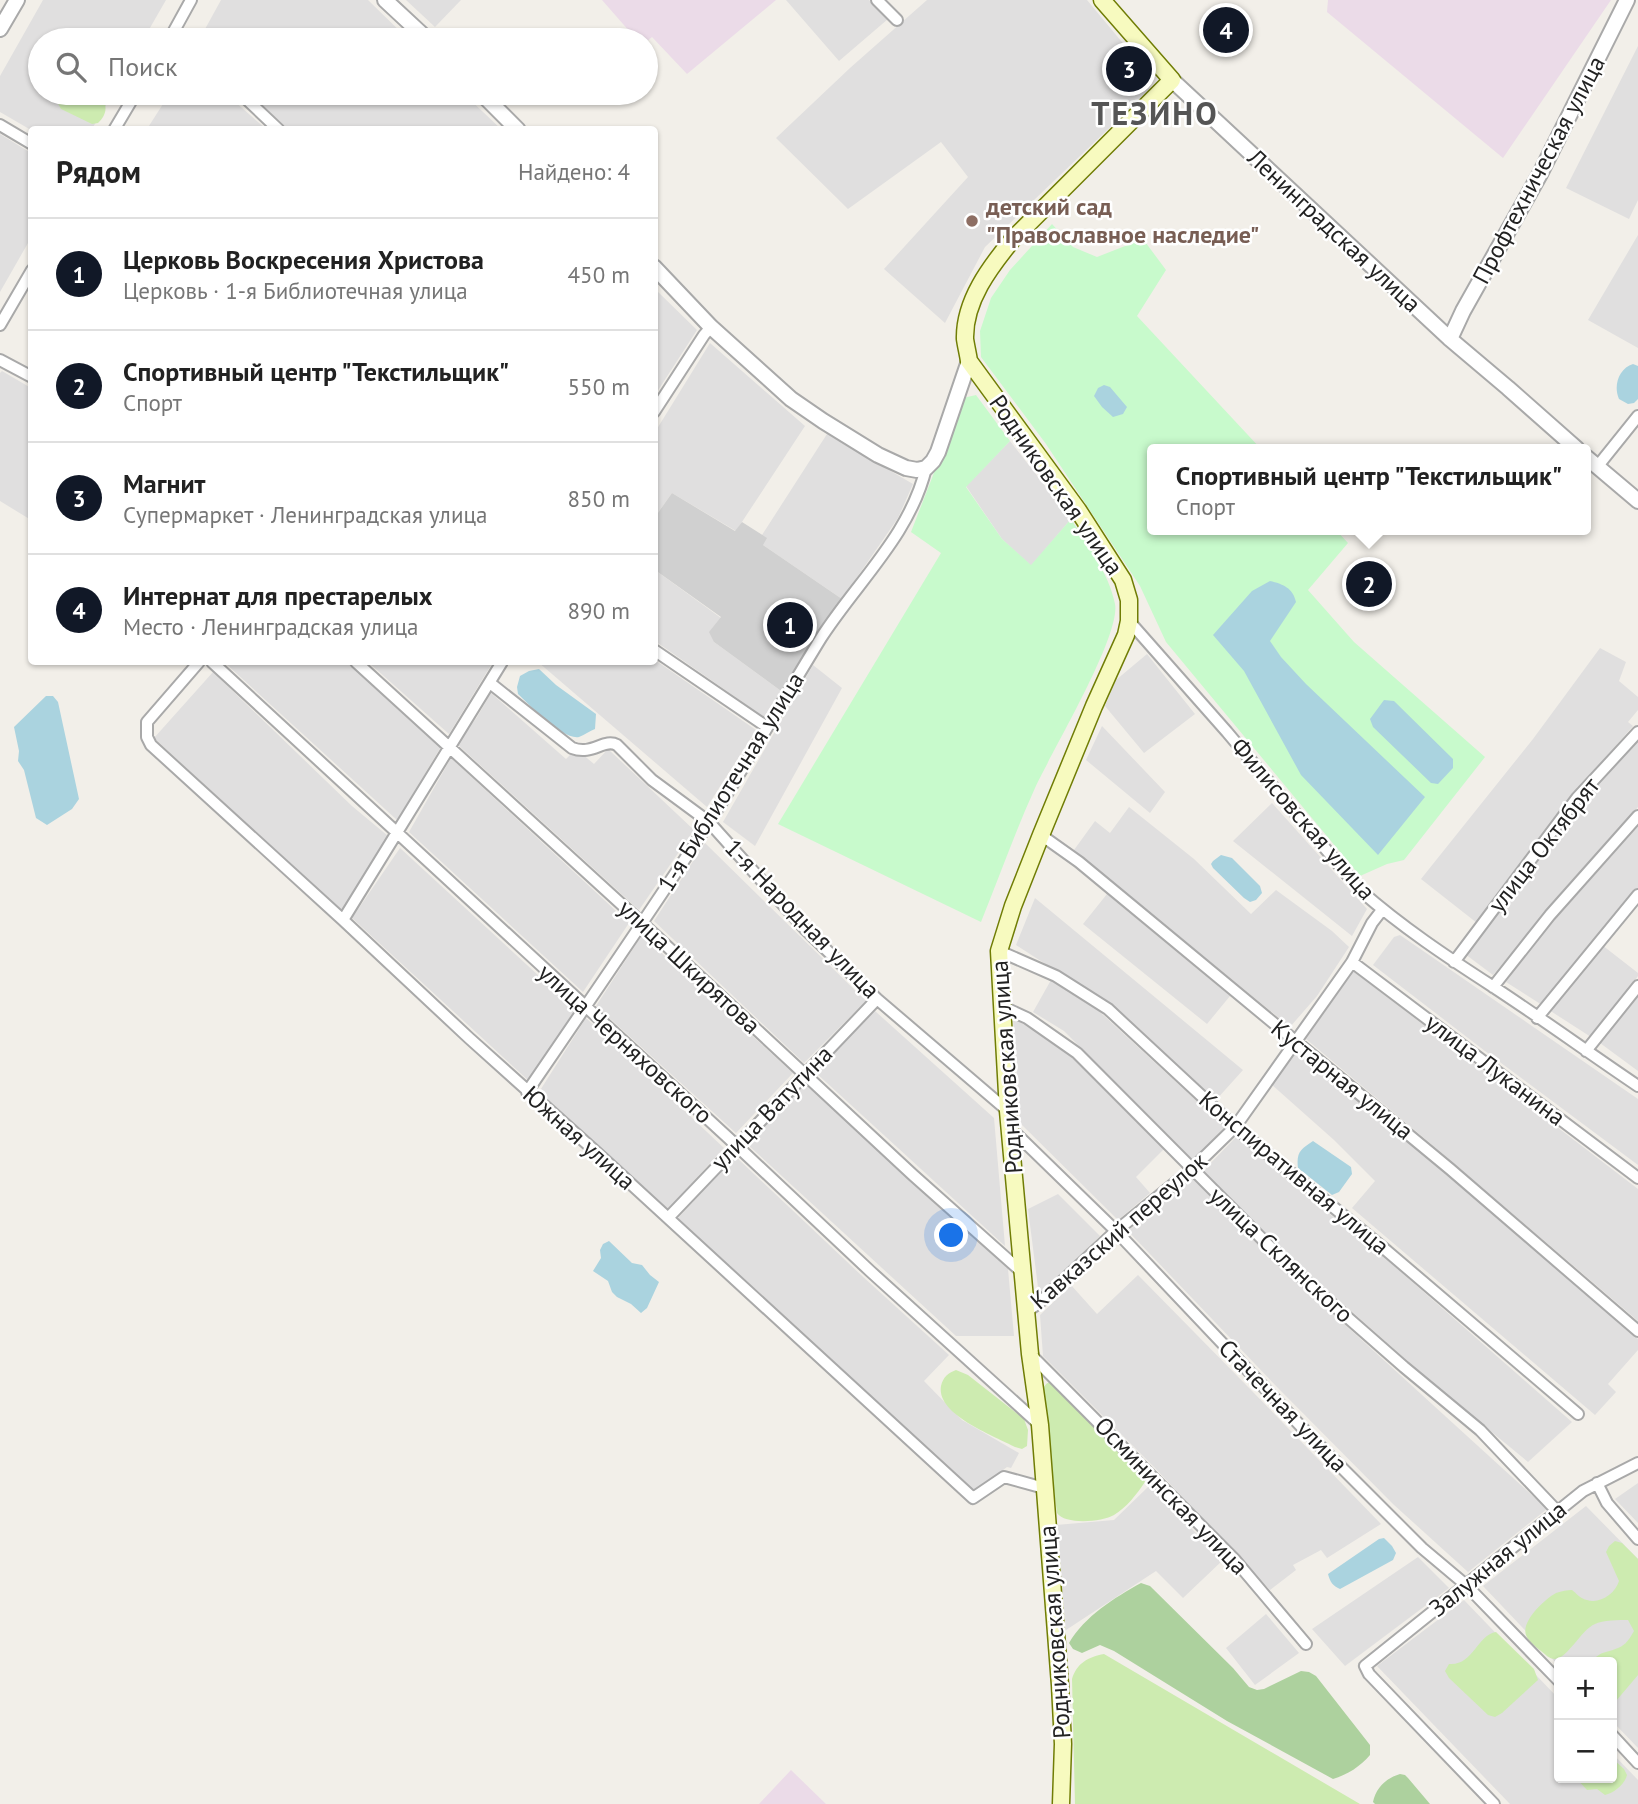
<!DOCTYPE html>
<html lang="ru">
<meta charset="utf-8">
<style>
body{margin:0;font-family:"PT Sans",sans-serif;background:#f6f6f6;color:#222}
.controls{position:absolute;right:21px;bottom:21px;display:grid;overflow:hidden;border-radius:7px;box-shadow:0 2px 5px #0004}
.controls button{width:63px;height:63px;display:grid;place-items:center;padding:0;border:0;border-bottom:2px solid #e0e0e0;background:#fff;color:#222;font:35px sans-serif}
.you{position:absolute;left:952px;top:1236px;width:24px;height:24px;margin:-18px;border:5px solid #fff;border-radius:50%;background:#1a73e8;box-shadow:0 0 0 10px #1a73e833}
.badge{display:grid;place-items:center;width:46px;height:46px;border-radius:50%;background:#111827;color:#fff;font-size:23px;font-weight:700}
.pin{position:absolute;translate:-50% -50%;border:4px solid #fff;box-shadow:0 2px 7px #0006}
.popup{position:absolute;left:1147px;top:444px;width:444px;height:91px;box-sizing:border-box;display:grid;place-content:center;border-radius:7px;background:#fff;filter:drop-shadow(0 2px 5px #0005);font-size:23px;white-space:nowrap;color:#767676}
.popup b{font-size:26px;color:#222}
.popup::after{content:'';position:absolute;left:50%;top:100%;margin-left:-14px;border:14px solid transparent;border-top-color:#fff}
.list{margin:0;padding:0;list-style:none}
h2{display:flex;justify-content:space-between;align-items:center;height:91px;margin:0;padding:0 28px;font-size:30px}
h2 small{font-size:23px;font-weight:400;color:#767676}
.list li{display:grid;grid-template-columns:46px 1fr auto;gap:21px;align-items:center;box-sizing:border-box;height:112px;padding:0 28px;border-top:2px solid #e0e0e0}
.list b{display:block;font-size:26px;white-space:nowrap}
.list p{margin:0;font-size:23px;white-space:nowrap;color:#767676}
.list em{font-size:23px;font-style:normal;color:#767676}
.icon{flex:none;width:38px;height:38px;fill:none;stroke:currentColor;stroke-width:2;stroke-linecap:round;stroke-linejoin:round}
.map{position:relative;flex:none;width:1638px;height:1804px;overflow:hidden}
.search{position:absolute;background:#fff;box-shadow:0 2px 5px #0004;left:28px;top:28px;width:630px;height:77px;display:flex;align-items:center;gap:18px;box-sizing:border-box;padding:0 24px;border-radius:38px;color:#767676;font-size:26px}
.panel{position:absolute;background:#fff;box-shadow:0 2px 5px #0004;left:28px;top:126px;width:630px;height:539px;border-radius:7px}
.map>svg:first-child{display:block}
.residential{fill:#e0dfdf}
.industrial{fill:#ebdbe8}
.religious{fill:#d0d0d0}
.grass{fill:#cdebb0}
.forest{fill:#add19e}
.park{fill:#c8facc}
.water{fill:#aad3df}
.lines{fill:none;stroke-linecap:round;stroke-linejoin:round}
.minor-casing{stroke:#a9a9a9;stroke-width:14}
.tertiary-casing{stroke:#a9a9a9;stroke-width:18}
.secondary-casing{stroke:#707d05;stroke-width:19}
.minor{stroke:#fff;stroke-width:10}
.tertiary{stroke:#fff;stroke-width:14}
.secondary{stroke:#f7fabf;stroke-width:16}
.education-dot{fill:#8d6e63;stroke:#fff;stroke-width:2.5}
.labels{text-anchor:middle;stroke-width:5;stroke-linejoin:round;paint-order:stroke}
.street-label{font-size:24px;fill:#222;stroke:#fff}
.education-label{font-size:24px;font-weight:bold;fill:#785e54;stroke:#fff;text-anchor:start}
.district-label{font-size:32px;font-weight:bold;letter-spacing:2px;fill:#555;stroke:#fff}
</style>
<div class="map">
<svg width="1638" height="1804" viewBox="0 0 1638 1804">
<rect width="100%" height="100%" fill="#f2efe9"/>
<!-- residential -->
<path class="residential" d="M43 0H166L143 40H40V93H113L92 129 31 130 0 112V76Z
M221 0H368L409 40H199Z
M406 0H461L435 27Z
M786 0H869L888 19 839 61Z
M927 0H1087L1151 77 1149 90 985 247 945 323 884 269 968 177 941 142 848 209 776 138 850 68Z
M1638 46V200L1629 219 1566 188Z
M170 93H225L266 129H147Z
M249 93H463L501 129H288Z
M0 134 31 153 32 236 0 292Z
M1638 235V348L1588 320Z
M655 289 697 330 655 395Z
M710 343 805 426 736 531 672 493 655 517V432Z
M2 371 31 388V520L0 501V373Z
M827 434 913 484 898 518 842 599 763 545 762 535Z
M1010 441 1071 519 1031 566 1002 539 966 486Z
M655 570 721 618 714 642 781 691 764 717 655 641Z
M1600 648 1626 662 1619 681 1638 697V710L1628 722 1633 726 1569 800 1477 923 1421 879 1533 739Z
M1147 654 1195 714 1144 753 1105 706 1116 680Z
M655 660 756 730 707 807 538 662H654Z
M224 662H347L441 747 397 820Z
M368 662H493L449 734Z
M813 665 842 688 755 846 723 822Z
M213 672 352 806 388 836 342 912 154 738Z
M491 693 566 759 572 753H581L594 764 608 749 694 830 639 910 457 744 477 717Z
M1102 726 1165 792 1150 813 1086 760Z
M1638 737V807L1493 975 1465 954 1583 797Z
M451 758 629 923 583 992 409 832Z
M1272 803 1367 909 1352 936 1233 841Z
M1129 807 1194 859 1251 914 1276 890 1332 931 1349 947 1317 996 1290 1027 1074 850 1095 821 1110 833Z
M1638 823V890L1542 1005 1506 982 1541 933Z
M705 843 866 1001 804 1063 654 921Z
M400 848 576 1010 529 1081 352 918Z
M1107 894 1230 996 1207 1024 1083 924Z
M1035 898 1243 1070 1216 1100 1123 1014 1016 945Z
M642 935 793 1073 736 1133 596 1006Z
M1400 935 1638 1099V1165L1485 1051 1373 965 1394 937Z
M1602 945 1638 973V976L1591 1037 1549 1010Z
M1353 971 1638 1189V1321L1430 1143 1306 1039Z
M1051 980 1088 1001 1225 1127 1193 1160 1064 1031 1033 1012Z
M1638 997V1071L1600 1043Z
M875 1011 994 1118 1005 1246 815 1072Z
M586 1018 724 1148 668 1209 539 1092Z
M1013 1018 1059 1046 1085 1067 1164 1149 1136 1177 1150 1193 1118 1220 1020 1123Z
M1296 1050 1418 1150 1638 1339V1350L1608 1384 1616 1392 1595 1415 1352 1208 1375 1181 1334 1140 1271 1084Z
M806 1083 1008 1269 1014 1336H956L747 1144Z
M1237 1136 1304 1194 1377 1251 1572 1422 1528 1462 1443 1392 1266 1236 1203 1171Z
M735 1156 861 1275 949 1355 924 1381 962 1420 1019 1453 1011 1468 1007 1467 973 1493 783 1318 678 1218Z
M1192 1177 1308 1291 1547 1509 1468 1572 1393 1504 1278 1388 1128 1231Z
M1058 1194 1100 1236 1039 1295 1028 1209Z
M1138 1275 1252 1391 1381 1524 1327 1558 1321 1550 1293 1565 1296 1570 1270 1590 1155 1468 1043 1356 1040 1315 1071 1285 1097 1314Z
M1638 1483V1523L1615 1499Z
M1149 1486 1223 1560 1183 1598 1156 1571 1066 1630 1056 1525 1114 1520Z
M1586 1506 1638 1559V1748L1612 1721V1662H1559V1666L1483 1586Z
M1418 1557 1449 1588 1345 1666 1312 1629Z
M1464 1600 1559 1699V1778H1612V1753L1638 1780V1804H1510L1377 1666Z
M1266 1614 1299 1653 1255 1685 1226 1648Z"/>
<!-- industrial -->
<path class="industrial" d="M602 0H776L687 74 652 37 646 42V40H637Z
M1328 0H1611L1503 158 1327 12Z
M791 1770 826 1804H759Z"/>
<!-- religious -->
<path class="religious" d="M672 493 735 531 742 522 767 538 763 545 842 599 781 691 714 642 709 632 721 617 655 570V517Z"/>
<!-- grass -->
<path class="grass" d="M56 93C77 93 87 92 105 104 107 112 103 118 98 123L92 124 61 109 56 100Z
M956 1370 968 1375 1024 1419 1028 1430 1027 1446 1022 1449 1015 1447C995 1436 936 1415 941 1386 943 1377 948 1373 956 1370Z
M1051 1382 1142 1475 1145 1482C1137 1494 1126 1508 1114 1515 1102 1522 1065 1525 1057 1513L1041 1395C1043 1389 1044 1383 1051 1382Z
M1615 1541 1622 1543 1638 1559V1675L1616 1701 1612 1703V1662H1592C1599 1651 1607 1653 1618 1648 1626 1645 1630 1638 1634 1631L1628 1620C1620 1620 1602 1620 1595 1624 1581 1630 1568 1658 1555 1659 1549 1659 1545 1654 1541 1651 1536 1647 1528 1641 1526 1635 1521 1621 1545 1599 1556 1593 1562 1591 1567 1590 1572 1590 1577 1594 1581 1599 1587 1600 1600 1604 1615 1594 1619 1581L1606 1552 1609 1546Z
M1496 1632 1534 1669 1538 1680 1502 1713 1495 1717 1488 1715 1449 1678 1445 1671 1449 1664C1473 1666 1477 1635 1496 1632Z
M1104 1654 1360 1804H1075L1072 1679C1077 1663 1088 1657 1104 1654Z
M1612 1758 1624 1769 1627 1775C1625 1784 1614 1793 1605 1795L1597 1789 1587 1790 1576 1778H1612Z"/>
<!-- forest -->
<path class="forest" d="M1141 1583 1150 1586 1233 1668 1249 1687 1257 1690 1264 1689 1301 1671 1309 1672 1316 1676 1370 1745V1755C1361 1766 1347 1775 1333 1779L1227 1721 1114 1651 1100 1645 1082 1653 1073 1649 1069 1643C1085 1616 1114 1598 1141 1583Z
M1400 1774 1405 1775 1408 1778 1430 1804H1375L1373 1802C1376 1788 1386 1778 1400 1774Z"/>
<!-- park -->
<path class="park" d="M1052 224 1073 247 1097 257 1143 239 1166 270 1137 316 1261 449H1152V530H1336L1348 543 1308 590 1354 642 1485 757 1404 860 1387 864 1360 876 1166 642 1140 586 1046 444 981 357 980 331 991 298 1010 270Z
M976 395 1010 441 966 487 1002 539 1031 565 1071 519C1087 545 1109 573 1115 604 1121 636 1051 753 1035 788 1015 832 999 878 981 922L778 824 941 553 911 532 963 398Z"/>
<!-- water -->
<path class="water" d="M1633 364 1638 366V399L1634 403 1628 404 1619 399C1613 386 1619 368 1633 364Z
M1104 385 1110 387 1127 407 1123 414 1113 417 1102 407 1094 396 1098 388Z
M1270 581C1283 584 1293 588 1296 602L1270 641 1281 657 1306 684 1425 797 1378 855 1301 775 1244 671 1213 635 1252 591Z
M539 669 556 685 596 714 595 729C590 731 584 735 579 737 562 740 530 705 518 694L517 687 520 676 529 671Z
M46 696H53L58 702 79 799 72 809 47 825 36 818 24 770 18 761 19 751 14 727Z
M1384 700 1394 701 1453 759V768L1438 784 1431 783 1373 727 1370 719Z
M1221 855 1232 858 1260 886 1262 893 1256 900 1250 902 1244 898 1213 868 1211 864 1213 861Z
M1313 1141 1351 1167 1352 1174 1339 1192 1332 1195 1298 1168C1296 1152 1301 1149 1313 1141Z
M609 1241 632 1263 642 1265 650 1275 659 1282 647 1308 641 1313 631 1304 617 1297 612 1292 608 1281 593 1271 601 1258 600 1250 603 1244Z
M1384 1538 1392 1546 1396 1553 1393 1560 1340 1589C1333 1586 1330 1582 1328 1574L1379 1539Z"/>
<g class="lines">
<defs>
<path id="minor" d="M877 0 897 20
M169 40 191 0
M240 93 279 130
M0 125 32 144
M114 130 136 93
M0 325 32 270
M0 360 32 377
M654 412 704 335 711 327
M1597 467 1638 416
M1129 621 1227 732 1361 891C1402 927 1447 957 1492 986 1541 1018 1589 1053 1638 1086
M654 650 767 727
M199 662 147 722V737L151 745 343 920 469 1038 595 1151 973 1498 1004 1477 1044 1488
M212 662 736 1145 870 1271 1040 1425
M356 662 642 923 913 1175 1023 1273
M490 683 572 748C592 756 604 738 617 745L652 780 709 822 806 930 877 999 1008 1111
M1041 835 1079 862 1450 1169 1638 1331
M343 920 502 662
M999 951 1056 976 1108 1009 1235 1127 1387 1251 1578 1414
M1352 962 1638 1178
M1454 962 1577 798 1638 732
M1493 987 1550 915 1638 816
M1001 1006 1027 1018 1077 1053 1290 1267 1404 1367 1480 1430 1557 1511
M1537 1018 1638 895
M1586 1051 1638 986
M527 1092C588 1003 649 914 708 824 747 763 783 700 821 638 857 582 910 535 926 468
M1009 1127 1116 1231 1313 1439 1422 1548 1466 1585 1559 1681
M668 1218 877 999
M1026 1312 1039 1303 1116 1231 1191 1170 1235 1127 1352 962 1372 923 1382 910
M1031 1355 1235 1560 1306 1644
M1597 1483 1607 1503 1638 1539
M1612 1735 1638 1763
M1494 1804 1369 1674 1365 1666 1583 1491 1638 1463"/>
<path id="tertiary" d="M385 0 428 40
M0 29 17 0
M1172 80 1450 339 1508 388 1577 449
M481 93 518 130
M654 267 711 327 791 399 823 421 878 455 906 468 917 470 926 468 933 461 938 452 969 361
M1450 339 1463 311 1540 174 1627 0
M1586 457 1638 501"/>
<path id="secondary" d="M1061 1804 1063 1744 1060 1685 1040 1425 1030 1354 1008 1111 999 951 1013 906 1041 835 1094 706 1126 635 1129 621V600L1123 580 1078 510 969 361C968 354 966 346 965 339 964 301 990 267 1013 239L1172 80 1102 0"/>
</defs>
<!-- minor casing -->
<use href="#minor" class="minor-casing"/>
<!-- tertiary casing -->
<use href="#tertiary" class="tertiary-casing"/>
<!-- secondary casing -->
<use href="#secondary" class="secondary-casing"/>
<!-- minor -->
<use href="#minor" class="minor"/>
<!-- tertiary -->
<use href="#tertiary" class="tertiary"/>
<!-- secondary -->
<use href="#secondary" class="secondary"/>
</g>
<!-- markers -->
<circle class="education-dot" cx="972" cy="221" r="7"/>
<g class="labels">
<!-- street labels -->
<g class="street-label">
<text transform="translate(1539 170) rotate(-62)" y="8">Профтехническая улица</text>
<text transform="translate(1334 231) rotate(43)" y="8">Ленинградская улица</text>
<text transform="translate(1056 485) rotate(55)" y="8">Родниковская улица</text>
<text transform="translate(731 782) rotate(-58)" y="8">1-я Библиотечная улица</text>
<text transform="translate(1303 819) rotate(49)" y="8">Филисовская улица</text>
<text transform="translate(1544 845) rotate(-52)" y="8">улица Октябрят</text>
<text transform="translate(802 919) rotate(46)" y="8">1-я Народная улица</text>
<text transform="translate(689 967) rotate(43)" y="8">улица Шкирятова</text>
<text transform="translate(625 1044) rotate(42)" y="8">улица Черняховского</text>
<text transform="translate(1007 1067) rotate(-94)" y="8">Родниковская улица</text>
<text transform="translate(1495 1070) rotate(37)" y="8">улица Луканина</text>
<text transform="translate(1342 1080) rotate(39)" y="8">Кустарная улица</text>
<text transform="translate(772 1108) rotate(-46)" y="8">улица Ватутина</text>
<text transform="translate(579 1138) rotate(42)" y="8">Южная улица</text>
<text transform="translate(1294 1173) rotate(40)" y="8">Конспиративная улица</text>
<text transform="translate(1119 1231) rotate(-41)" y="8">Кавказский переулок</text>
<text transform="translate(1281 1255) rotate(43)" y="8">улица Склянского</text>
<text transform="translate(1283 1406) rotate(46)" y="8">Стачечная улица</text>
<text transform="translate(1171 1496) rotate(46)" y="8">Осмининская улица</text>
<text transform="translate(1498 1559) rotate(-39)" y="8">Залужная улица</text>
<text transform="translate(1055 1632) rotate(-94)" y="8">Родниковская улица</text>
</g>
<!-- education labels -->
<g class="education-label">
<text x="986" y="215">детский сад<tspan x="986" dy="28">"Православное наследие"</tspan></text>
</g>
<!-- district labels -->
<g class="district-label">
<text x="1155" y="125">ТЕЗИНО</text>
</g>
</g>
</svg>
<div class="controls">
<button>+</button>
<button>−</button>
</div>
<div class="you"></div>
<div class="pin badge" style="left:790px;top:625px">1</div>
<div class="pin badge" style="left:1369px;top:584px">2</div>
<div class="popup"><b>Спортивный центр &quot;Текстильщик&quot;</b>Спорт</div>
<div class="pin badge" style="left:1129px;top:69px">3</div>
<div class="pin badge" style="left:1226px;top:30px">4</div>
<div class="search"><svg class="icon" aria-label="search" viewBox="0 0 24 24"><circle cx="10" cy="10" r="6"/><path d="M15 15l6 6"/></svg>Поиск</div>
<section class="panel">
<h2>Рядом<small>Найдено: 4</small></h2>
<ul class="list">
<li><span class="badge">1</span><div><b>Церковь Воскресения Христова</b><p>Церковь · 1-я Библиотечная улица</p></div><em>450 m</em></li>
<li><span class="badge">2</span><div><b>Спортивный центр &quot;Текстильщик&quot;</b><p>Спорт</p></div><em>550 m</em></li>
<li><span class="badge">3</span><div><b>Магнит</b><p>Супермаркет · Ленинградская улица</p></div><em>850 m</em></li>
<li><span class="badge">4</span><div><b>Интернат для престарелых</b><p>Место · Ленинградская улица</p></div><em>890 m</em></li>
</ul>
</section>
</div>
